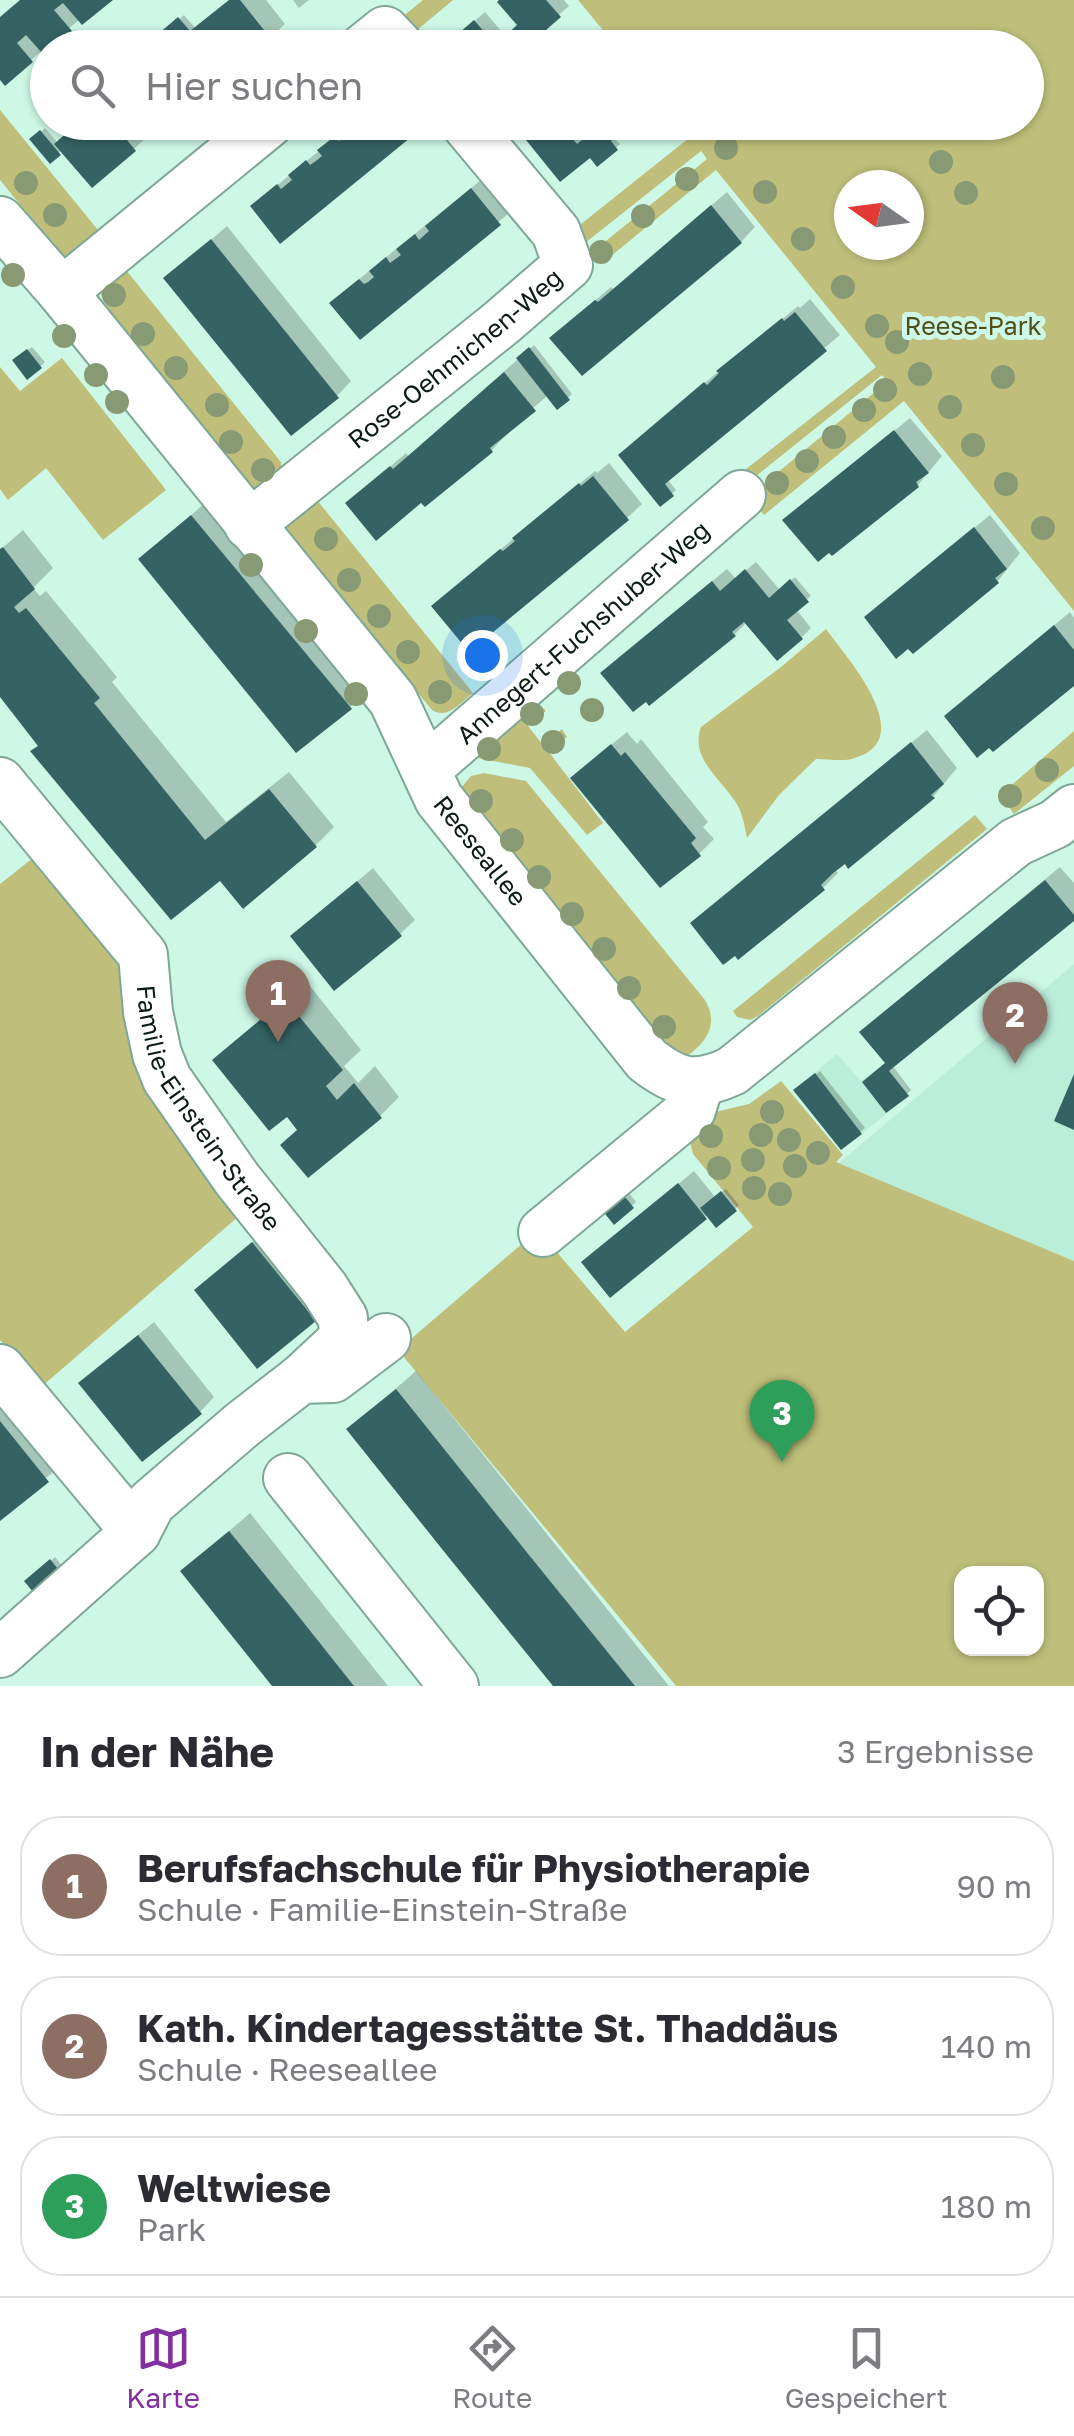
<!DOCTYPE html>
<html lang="de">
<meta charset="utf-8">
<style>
body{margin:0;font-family:"Golos Text",sans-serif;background:#f7f7f7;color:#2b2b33}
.controls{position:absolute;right:30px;bottom:30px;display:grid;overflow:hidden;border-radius:20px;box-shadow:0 2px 8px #0004}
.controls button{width:90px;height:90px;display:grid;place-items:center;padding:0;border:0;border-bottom:2px solid #e1e1e2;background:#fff;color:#2b2b33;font:50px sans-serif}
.compass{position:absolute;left:834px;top:170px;width:90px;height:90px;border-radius:50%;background:#fff;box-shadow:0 2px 8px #0004;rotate:284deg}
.you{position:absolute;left:482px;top:655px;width:35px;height:35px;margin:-25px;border:8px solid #fff;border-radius:50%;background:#1a73e8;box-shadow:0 0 0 15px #1a73e833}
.badge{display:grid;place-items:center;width:65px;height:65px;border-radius:50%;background:#82309f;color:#fff;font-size:32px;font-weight:700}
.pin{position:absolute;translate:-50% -82px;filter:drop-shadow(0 2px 5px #0008)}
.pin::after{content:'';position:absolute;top:52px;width:35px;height:30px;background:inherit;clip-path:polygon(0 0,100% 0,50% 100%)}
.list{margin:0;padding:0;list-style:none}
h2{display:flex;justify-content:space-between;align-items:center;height:130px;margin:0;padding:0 40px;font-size:42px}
h2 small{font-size:32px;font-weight:400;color:#7c7c81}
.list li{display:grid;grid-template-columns:65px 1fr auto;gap:30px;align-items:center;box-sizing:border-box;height:140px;margin:0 20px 20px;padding:0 20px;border:2px solid #e1e1e2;border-radius:40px}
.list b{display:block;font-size:38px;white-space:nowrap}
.list p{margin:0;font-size:32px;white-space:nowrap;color:#7c7c81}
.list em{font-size:32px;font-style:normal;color:#7c7c81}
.icon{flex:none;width:55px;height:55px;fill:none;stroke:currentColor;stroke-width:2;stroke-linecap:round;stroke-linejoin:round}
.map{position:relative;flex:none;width:1074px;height:1686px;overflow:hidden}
.search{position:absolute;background:#fff;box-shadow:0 2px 8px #0004;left:30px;right:30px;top:30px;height:110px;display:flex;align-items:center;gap:25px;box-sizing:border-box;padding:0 35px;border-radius:55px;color:#7c7c81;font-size:38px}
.sheet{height:610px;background:#fff}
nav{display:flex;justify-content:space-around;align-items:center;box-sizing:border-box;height:140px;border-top:2px solid #e1e1e2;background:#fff;font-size:28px;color:#7c7c81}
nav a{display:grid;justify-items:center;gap:5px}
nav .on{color:#82309f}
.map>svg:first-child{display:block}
.built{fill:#bbeed9}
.green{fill:#bfbf7b;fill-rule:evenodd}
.shadow{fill:#0003}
.building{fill:#356263}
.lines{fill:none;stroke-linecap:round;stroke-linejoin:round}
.minor-casing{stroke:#7fa796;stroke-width:52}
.minor{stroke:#fff;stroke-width:48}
.tree{fill:#889a74}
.labels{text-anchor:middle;stroke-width:10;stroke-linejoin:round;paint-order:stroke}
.park-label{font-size:25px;fill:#4f4e17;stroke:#cef8e6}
.street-label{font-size:25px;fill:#0b1b15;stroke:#cef8e6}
</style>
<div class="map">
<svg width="1074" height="1686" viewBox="0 0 1074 1686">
<rect width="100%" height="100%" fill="#cef8e6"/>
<!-- built -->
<path class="built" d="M1074 964V1261L839 1163Z
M837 1054 861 1081 884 1064 909 1096 841 1150 794 1090Z"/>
<!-- green -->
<path class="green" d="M423 0H453L410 36 396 22Z
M578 0H1074V611L904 401 764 515 748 497 887 382 882 375 740 489 732 480 876 367 716 170 605 261 596 249 707 159 701 151 580 247 571 232 689 138 678 123 1026 122V48L617 47ZM849 185H909V245H849Z
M0 110 98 230 73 258H63L0 180Z
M126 270 281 462 282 475 260 490H251L112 315 101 295 102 289Z
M62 358 166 490 103 540 46 468 8 500 0 489V367L20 391Z
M308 489 473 693C460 703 448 720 432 710L286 532 285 522Z
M826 629C846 657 920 738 855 758 844 762 828 759 816 759L779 795 747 838C745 828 743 816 738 806 723 780 689 759 701 727L781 667Z
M538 703 546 711 528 726 543 745 562 729 567 737 548 751 603 823 587 835 530 768 472 757Z
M1074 731V766L1014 814 1000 795Z
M484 773 526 781 705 1000C719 1024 707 1042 686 1057L670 1052 460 789 471 776Z
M975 815 987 829 758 1016 750 1020 737 1017 733 1011Z
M38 854 127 965 140 1078 246 1210 40 1388 0 1340V884Z
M781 1081 843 1155 836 1162 1074 1261V1686H676L398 1350 538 1230 625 1332 753 1227 693 1154 689 1137 715 1112 749 1104ZM962 1574H1036V1648H962Z"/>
<!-- shadow -->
<path class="shadow" d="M24 0H109L80 19 31 60 0 76V19Z
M229 0H266L285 24 270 38 160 35 184 15 196 29Z
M293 0H309L299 8Z
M502 0H564L569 6 534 37 541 45 539 48H451L458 35 485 12 507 38 520 25Z
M80 122H138L149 135 134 149 62 150 50 160 32 139 45 128 58 143Z
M153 122H168L159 130Z
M354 122H424L281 240 263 197Z
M549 122H576L588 137 603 126 620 144 597 164Z
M481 180 508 214 360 336 342 293Z
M727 192 755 227 741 242 567 324 611 287 614 289Z
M227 226 351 381 337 396 167 278Z
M810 299 840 335 667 479 676 490 661 504 650 428 798 306 800 308Z
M534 345 572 394 558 407 548 395 505 433 506 435 492 450 425 504 422 500 348 503 406 453 409 456Z
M32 347 45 362 28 377 19 356Z
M910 418 942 456 918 485 785 520Z
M609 463 642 504 627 518 449 592 595 471 597 473Z
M219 490 376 681 350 707 142 560Z
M990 515 1020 553 997 582 882 603Z
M23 530 53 568 33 588 40 596 46 591 117 677 112 682 226 822 289 772 334 827 315 846 220 877 40 745 0 694V550Z
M756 562 780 590 795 577 811 596 796 609 811 628 801 638 748 621 734 635 618 658 727 569 736 579Z
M1070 612 1074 618V683L962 702Z
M927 730 957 768 933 797 849 866 845 861 835 869 838 873 823 888 708 909Z
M627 732 637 744 641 739 708 822 703 827 714 839 699 854 588 764Z
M1060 867 1074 883V918L892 1065 911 1090 907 1094 869 1078 888 1063 877 1018Z
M373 868 415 920 400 934 293 936Z
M306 981 361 1050 344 1066 358 1083 375 1066 399 1097 380 1116 287 1114 216 1060Z
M820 1071 865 1128 841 1147 801 1086Z
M694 1171 715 1197 726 1189 739 1205 735 1209 708 1214 610 1295 584 1262Z
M623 1185 636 1202 614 1221Z
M268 1230 329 1305 314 1319 212 1276Z
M154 1322 214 1397 200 1412 96 1369Z
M416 1371 669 1686H556L349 1429Z
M0 1378 66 1461 0 1518Z
M250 1513 388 1686H276L183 1571Z
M55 1557 71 1577 27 1581Z"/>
<!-- building -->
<path class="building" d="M20 0H113L82 25 63 3 54 10 72 31 43 54 26 35 17 43 33 62 5 86 0 80V17Z
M229 0H240L272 40 263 48H204L199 41 192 48H167L157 35 178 17 190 31Z
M499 0H546L561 17 531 43 535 48H514L504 37 517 25 497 2Z
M474 20 498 48H447L445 45Z
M79 122H112L136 151 92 188 54 144Z
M352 122H416L421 129 280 244 250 206 277 184 281 189 292 180 288 175 306 160 310 165 316 161 322 156 317 150 335 136 339 141 351 133 347 127Z
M548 122H559L577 144 600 126 597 122H634L611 141 618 150 597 167 590 158 560 182 526 140Z
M40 130 61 155 50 164 29 139Z
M471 188 501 225 360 340 329 303 359 279 364 284 368 282 374 277 369 271 386 257 390 263 401 255 396 249 415 234 419 240 429 231 425 226Z
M711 205 742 243 582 376 549 338 595 300 598 302Z
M211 239 339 398 291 436 163 278Z
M795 312 827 351 665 484 674 496 660 507 618 455 704 382 707 385 719 373 716 371 782 318 784 321Z
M529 347 570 400 557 410 516 358Z
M27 349 42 368 27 380 12 360Z
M504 372 536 411 490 448 493 452 425 507 421 503 376 541 345 503 390 466 393 469Z
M894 430 929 473 916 482 919 487 832 556 829 553 818 562 782 520Z
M593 476 629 520 469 652 431 606 500 549 503 551 515 541 512 538 579 483 581 486Z
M191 515 352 709 296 753 138 559Z
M974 527 1007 569 995 578 999 583 913 654 908 649 896 659 864 617Z
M3 547 35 589 14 607 19 613 26 608 100 698 94 703 205 840 269 789 317 847 243 909 220 881 171 920 30 751 38 746 0 697V549Z
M745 569 769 598 790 579 809 602 787 620 803 639 777 661 744 622 732 632 736 636 649 706 646 702 633 712 600 673 712 581 720 591Z
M1054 625 1074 650V686L993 752 989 748 977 758 944 716Z
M911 742 944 784 931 795 935 798 848 869 845 864 832 874 821 885 825 890 738 960 735 956 723 965 690 923Z
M611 744 621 756 625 752 696 838 691 843 701 856 660 888 570 778Z
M1045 880 1074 915V921L889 1071 909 1096 886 1113 862 1082 885 1063 859 1032Z
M357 881 402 936 334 991 290 936Z
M285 999 343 1070 326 1086 337 1100 354 1083 382 1118 308 1178 280 1145 297 1130 287 1117 269 1131 212 1060Z
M815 1073 862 1134 841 1150 793 1090Z
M1074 1074V1130L1054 1121Z
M678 1183 707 1219 610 1298 581 1262Z
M617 1187 634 1208 614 1225 597 1204Z
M721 1191 737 1211 716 1228 700 1208Z
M252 1242 316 1321 257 1369 194 1290Z
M138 1335 202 1414 142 1462 78 1383Z
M396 1389 529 1555 635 1686H553L446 1554 346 1429Z
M0 1421 49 1482 0 1521Z
M229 1531 296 1613 354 1686H272L180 1571Z
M50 1559 69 1583 43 1604 24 1581Z"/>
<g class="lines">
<defs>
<g id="minor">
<path d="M364 48 385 31 401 48"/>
<path id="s1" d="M0 221 62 292 393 700 439 799 647 1060C678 1084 696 1088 732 1071L1016 842 1055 824 1074 809"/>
<path d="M62 292 270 122"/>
<path id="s2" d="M249 525 501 323 568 265 556 232 464 122"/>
<path id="s3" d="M426 769 741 495"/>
<path id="s4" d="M0 782 143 955 148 1012 157 1054 167 1079 237 1179 324 1288 343 1318 344 1339 301 1379"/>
<path d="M543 1232 691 1110 699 1084"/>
<path d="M0 1369 136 1532"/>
<path d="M288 1478 454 1686"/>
<path d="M0 1653 136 1532 151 1503 243 1424 301 1379 333 1378 386 1338"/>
</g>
</defs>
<!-- minor casing -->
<use href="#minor" class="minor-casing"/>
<!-- minor -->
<use href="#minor" class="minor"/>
</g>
<!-- trees -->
<g class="tree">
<circle cx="726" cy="148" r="12"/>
<circle cx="941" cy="162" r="12"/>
<circle cx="687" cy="179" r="12"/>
<circle cx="26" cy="183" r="12"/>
<circle cx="765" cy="192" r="12"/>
<circle cx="966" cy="193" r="12"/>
<circle cx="55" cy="215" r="12"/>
<circle cx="643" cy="216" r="12"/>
<circle cx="803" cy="239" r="12"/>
<circle cx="601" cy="252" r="12"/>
<circle cx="13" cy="275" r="12"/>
<circle cx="843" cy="287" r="12"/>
<circle cx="114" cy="295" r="12"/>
<circle cx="877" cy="326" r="12"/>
<circle cx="143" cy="334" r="12"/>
<circle cx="64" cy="336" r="12"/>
<circle cx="897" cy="342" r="12"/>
<circle cx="176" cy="368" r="12"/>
<circle cx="920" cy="374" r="12"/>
<circle cx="96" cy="375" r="12"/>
<circle cx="1003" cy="377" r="12"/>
<circle cx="885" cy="390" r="12"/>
<circle cx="117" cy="402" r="12"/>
<circle cx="217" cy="405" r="12"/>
<circle cx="950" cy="407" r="12"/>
<circle cx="864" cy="410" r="12"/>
<circle cx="834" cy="437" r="12"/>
<circle cx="231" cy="442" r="12"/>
<circle cx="973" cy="445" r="12"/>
<circle cx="807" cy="461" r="12"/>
<circle cx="263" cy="470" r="12"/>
<circle cx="777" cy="483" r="12"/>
<circle cx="1006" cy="484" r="12"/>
<circle cx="1043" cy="528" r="12"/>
<circle cx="326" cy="539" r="12"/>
<circle cx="251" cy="565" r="12"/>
<circle cx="349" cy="580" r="12"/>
<circle cx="379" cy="616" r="12"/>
<circle cx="306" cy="631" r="12"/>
<circle cx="408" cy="652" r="12"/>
<circle cx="569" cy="683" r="12"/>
<circle cx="440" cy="692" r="12"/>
<circle cx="356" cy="694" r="12"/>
<circle cx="592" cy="710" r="12"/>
<circle cx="532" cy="714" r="12"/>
<circle cx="553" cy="742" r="12"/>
<circle cx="489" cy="749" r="12"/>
<circle cx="1047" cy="770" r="12"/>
<circle cx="1010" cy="796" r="12"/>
<circle cx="481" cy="801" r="12"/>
<circle cx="512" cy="840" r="12"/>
<circle cx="539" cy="877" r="12"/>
<circle cx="572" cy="914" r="12"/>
<circle cx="604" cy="949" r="12"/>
<circle cx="629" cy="988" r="12"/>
<circle cx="664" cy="1027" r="12"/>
<circle cx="772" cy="1112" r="12"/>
<circle cx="761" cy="1135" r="12"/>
<circle cx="711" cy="1136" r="12"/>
<circle cx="789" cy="1140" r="12"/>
<circle cx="818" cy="1153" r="12"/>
<circle cx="753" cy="1160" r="12"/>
<circle cx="795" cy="1166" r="12"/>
<circle cx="719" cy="1168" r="12"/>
<circle cx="754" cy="1188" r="12"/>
<circle cx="780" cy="1194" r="12"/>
</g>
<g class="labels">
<!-- park labels -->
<g class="park-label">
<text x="973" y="335">Reese-Park</text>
</g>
<!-- street labels -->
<g class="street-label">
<text dy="9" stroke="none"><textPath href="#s2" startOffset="265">Rose-Oehmichen-Weg</textPath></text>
<text dy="9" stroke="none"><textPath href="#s3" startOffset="208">Annegert-Fuchshuber-Weg</textPath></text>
<text dy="9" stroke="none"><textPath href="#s1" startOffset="795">Reeseallee</textPath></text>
<text dy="9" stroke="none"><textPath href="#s4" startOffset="395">Familie-Einstein-Straße</textPath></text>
</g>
</g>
</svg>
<div class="controls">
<button><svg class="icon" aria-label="locate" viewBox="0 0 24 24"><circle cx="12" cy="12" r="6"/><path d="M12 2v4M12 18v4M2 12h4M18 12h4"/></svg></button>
</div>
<svg class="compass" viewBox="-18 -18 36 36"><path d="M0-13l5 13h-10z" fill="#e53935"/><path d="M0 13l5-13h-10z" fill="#7c7c81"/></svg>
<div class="you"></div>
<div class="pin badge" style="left:278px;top:1042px;background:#8d6e63">1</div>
<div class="pin badge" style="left:1015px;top:1064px;background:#8d6e63">2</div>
<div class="pin badge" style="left:782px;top:1462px;background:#2e9e5b">3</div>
<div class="search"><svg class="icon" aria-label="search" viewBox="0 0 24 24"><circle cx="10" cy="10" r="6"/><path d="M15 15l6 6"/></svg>Hier suchen</div>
</div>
<section class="sheet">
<h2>In der Nähe<small>3 Ergebnisse</small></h2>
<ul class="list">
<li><span class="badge" style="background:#8d6e63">1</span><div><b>Berufsfachschule für Physiotherapie</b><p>Schule · Familie-Einstein-Straße</p></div><em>90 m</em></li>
<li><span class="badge" style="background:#8d6e63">2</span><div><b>Kath. Kindertagesstätte St. Thaddäus</b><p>Schule · Reeseallee</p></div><em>140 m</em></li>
<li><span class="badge" style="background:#2e9e5b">3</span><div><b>Weltwiese</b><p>Park</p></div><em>180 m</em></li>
</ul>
</section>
<nav>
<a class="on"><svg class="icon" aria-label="map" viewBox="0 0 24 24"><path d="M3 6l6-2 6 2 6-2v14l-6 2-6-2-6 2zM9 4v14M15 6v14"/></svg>Karte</a>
<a><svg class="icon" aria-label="directions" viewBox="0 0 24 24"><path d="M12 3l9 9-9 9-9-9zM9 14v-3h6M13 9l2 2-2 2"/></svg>Route</a>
<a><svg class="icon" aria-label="saved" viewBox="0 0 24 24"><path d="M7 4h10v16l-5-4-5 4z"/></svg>Gespeichert</a>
</nav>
